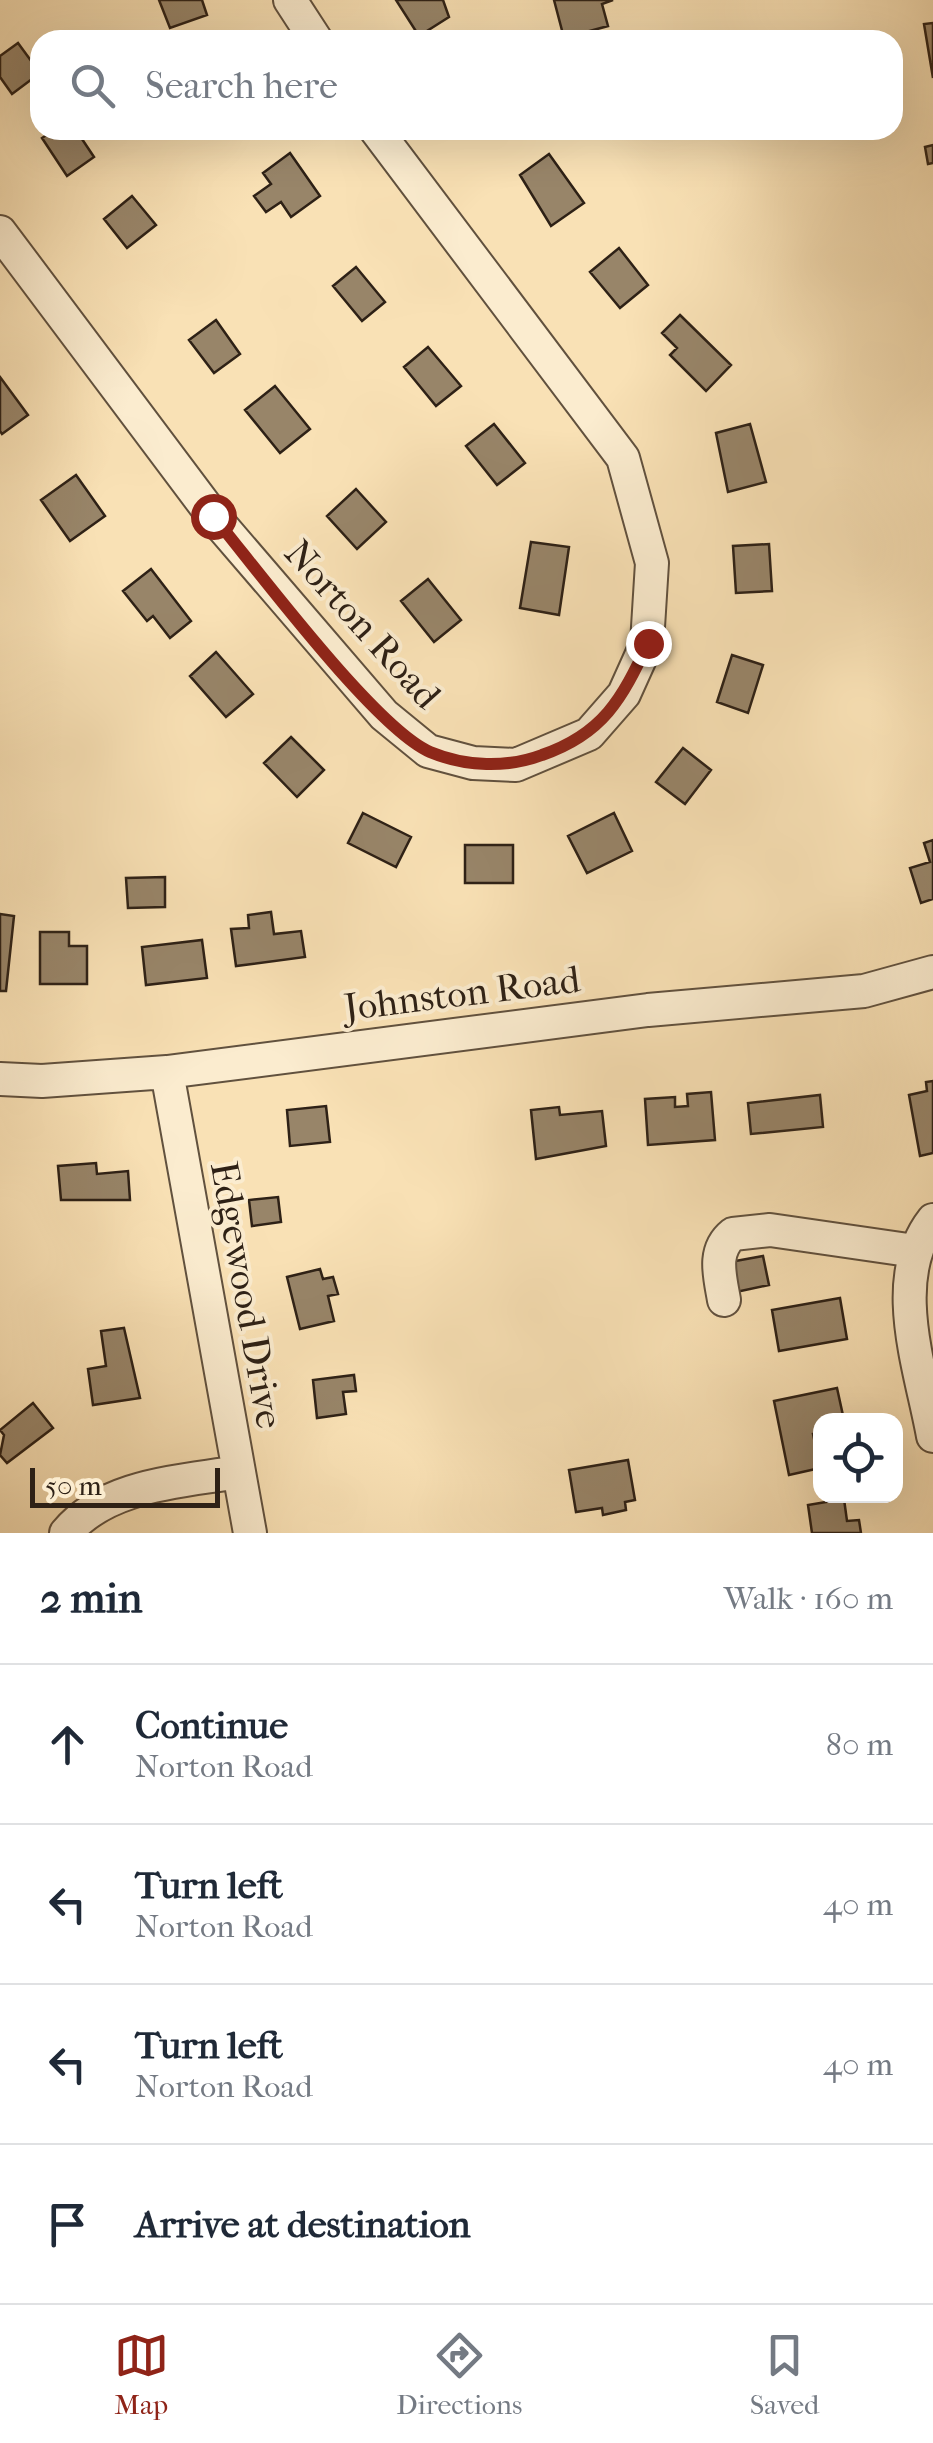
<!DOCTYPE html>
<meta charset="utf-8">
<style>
body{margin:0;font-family:"IM FELL French Canon",serif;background:#f6f6f7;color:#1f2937}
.controls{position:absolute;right:30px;bottom:30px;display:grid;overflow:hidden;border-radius:20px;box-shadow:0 10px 40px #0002}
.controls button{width:90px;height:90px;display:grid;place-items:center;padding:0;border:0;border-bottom:2px solid #e0e1e3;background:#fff;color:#1f2937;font:50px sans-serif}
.scale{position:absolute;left:30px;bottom:25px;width:190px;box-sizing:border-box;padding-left:10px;border:5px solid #2e2116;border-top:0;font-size:28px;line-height:35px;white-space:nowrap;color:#2e2116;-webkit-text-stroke:8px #fbeccf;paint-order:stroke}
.stop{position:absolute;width:30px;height:30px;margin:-22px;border:8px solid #8f2418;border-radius:50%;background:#fff}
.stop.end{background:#8f2418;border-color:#fff;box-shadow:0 2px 10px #0008}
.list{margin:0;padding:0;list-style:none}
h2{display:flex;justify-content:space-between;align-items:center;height:130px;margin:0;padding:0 40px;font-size:42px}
h2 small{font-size:32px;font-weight:400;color:#747a83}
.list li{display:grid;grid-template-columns:65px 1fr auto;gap:30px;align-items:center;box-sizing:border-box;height:160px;padding:0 40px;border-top:2px solid #e0e1e3}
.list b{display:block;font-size:38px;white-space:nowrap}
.list p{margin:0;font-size:32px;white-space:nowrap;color:#747a83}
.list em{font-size:32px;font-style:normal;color:#747a83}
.icon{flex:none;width:55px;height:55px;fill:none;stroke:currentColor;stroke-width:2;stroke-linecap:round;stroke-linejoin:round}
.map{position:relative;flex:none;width:933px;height:1533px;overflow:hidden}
.search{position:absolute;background:#fff;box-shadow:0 10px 40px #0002;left:30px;right:30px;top:30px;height:110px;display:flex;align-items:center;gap:25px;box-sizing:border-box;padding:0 35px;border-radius:30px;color:#747a83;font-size:38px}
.sheet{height:770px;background:#fff}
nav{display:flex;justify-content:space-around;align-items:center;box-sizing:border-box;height:140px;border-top:2px solid #e0e1e3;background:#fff;font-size:28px;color:#747a83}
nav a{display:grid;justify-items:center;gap:5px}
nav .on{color:#8f2418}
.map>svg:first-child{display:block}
.building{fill:#988569;stroke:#2e2116;stroke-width:2.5}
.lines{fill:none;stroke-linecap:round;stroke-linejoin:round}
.minor-casing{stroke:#61513e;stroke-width:36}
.minor{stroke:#fbeccf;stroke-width:32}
.route{stroke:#8f2418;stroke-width:12}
.labels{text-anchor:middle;stroke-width:8;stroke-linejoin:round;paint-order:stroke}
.street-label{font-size:38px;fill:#2e2116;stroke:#fbeccf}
</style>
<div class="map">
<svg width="933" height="1533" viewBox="0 0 933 1533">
<rect width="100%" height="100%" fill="#f9e1b5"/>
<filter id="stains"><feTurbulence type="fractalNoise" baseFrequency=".002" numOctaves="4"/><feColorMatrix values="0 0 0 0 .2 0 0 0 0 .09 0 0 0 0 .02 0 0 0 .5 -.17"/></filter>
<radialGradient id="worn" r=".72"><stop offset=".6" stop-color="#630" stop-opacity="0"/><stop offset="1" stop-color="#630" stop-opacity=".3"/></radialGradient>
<!-- building -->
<path class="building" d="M159 0H202L207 15 170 28Z
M396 0H443L449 17 419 36Z
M554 0H613L602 4 608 26 564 38Z
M933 23V78L924 24Z
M18 43 40 73 12 94 0 77V56Z
M54 130H76L94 157 67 176 42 138Z
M933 145V163L928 164 925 147Z
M290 153 320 196 291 217 281 202 266 212 254 196 271 184 263 173Z
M549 154 584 203 551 226 520 175Z
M132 196 156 225 127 248 104 219Z
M619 248 648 285 620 308 590 272Z
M356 267 385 302 362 321 333 286Z
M680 315 731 365 706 391 670 355 677 348 662 333Z
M216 320 240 354 214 373 189 340Z
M428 347 461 386 436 406 404 367Z
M0 377 28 415 2 434 0 431Z
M275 386 310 429 280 453 245 410Z
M494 424 525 463 497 485 466 446Z
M750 424 766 482 728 492 716 433Z
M76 475 105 516 70 541 41 500Z
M356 489 386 522 357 549 327 516Z
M531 542 569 547 559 615 520 608Z
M769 544 772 591 736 593 733 546Z
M151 569 191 621 170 638 153 616 147 621 123 591Z
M428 579 461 620 434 642 401 601Z
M216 652 253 694 226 717 190 676Z
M732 655 763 665 748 713 717 702Z
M291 737 324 770 297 797 264 763Z
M683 748 711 770 685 804 656 782Z
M363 813 411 837 396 867 348 843Z
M614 813 632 851 587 873 568 836Z
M933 840V899L921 903 910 868 930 862 924 843Z
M465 845H513V883H465Z
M165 877V907L128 908 126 878Z
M271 912 274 934 301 931 305 957 236 966 231 929 249 928 248 915Z
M0 914 14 916 6 991H0Z
M40 932H69V946H87V984H40Z
M202 940 207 978 146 985 142 947Z
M933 1081V1153L920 1156 909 1095 927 1091 926 1082Z
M711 1092 715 1140 648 1145 645 1099 675 1097V1107L688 1106 687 1094Z
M820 1095 823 1127 751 1134 748 1103Z
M326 1106 330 1142 290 1146 287 1110Z
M559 1107 560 1115 602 1111 606 1146 536 1159 531 1110Z
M96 1163 97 1174 128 1171 130 1200H61L58 1166Z
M278 1197 281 1222 252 1226 249 1200Z
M763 1256 769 1285 736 1292 730 1262Z
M320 1269 323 1279 333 1277 338 1294 328 1296 334 1321 300 1329 287 1277Z
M840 1298 847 1339 779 1351 772 1310Z
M124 1328 140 1398 93 1405 88 1369 106 1366 101 1331Z
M354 1375 356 1391 343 1392 346 1414 317 1418 313 1380Z
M837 1388 844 1420H820V1432L813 1434 820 1468 789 1475 774 1401Z
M33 1403 53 1428 7 1463 0 1455 4 1435 0 1430Z
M628 1460 635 1500 625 1502 626 1510 603 1515 602 1508 576 1512 569 1470Z
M844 1499 847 1521 859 1520 861 1533H812L808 1505Z"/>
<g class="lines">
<defs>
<path id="minor" d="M290 0 316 40
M0 232 213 516 384 715 428 751 473 763 516 765 589 734 624 694 647 643 652 563 623 458 376 130
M167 1072 250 1533
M0 1079 42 1081 167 1072 648 1010 864 991 933 972
M933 1220C887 1279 921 1369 933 1436
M724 1300C720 1276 712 1251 733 1234L770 1230 915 1251
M66 1533C107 1484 180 1482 238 1472"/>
</defs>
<!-- minor casing -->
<use href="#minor" class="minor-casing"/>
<!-- minor -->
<use href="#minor" class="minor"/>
</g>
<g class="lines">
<!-- route -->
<path class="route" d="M213 516C256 568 375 728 430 752 466 767 507 768 542 755 603 734 622 699 648 643"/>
</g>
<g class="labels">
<!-- street labels -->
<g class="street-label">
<text transform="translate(363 624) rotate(48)" y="13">Norton Road</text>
<text transform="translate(462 993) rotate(-7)" y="13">Johnston Road</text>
<text transform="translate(247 1295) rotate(80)" y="13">Edgewood Drive</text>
</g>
</g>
<rect width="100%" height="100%" filter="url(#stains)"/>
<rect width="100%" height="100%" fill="url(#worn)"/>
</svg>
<div class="controls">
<button><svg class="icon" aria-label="locate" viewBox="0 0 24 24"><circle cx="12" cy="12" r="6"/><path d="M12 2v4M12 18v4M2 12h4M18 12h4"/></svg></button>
</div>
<div class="scale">50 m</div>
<div class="stop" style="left:213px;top:516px"></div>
<div class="stop end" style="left:648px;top:643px"></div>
<div class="search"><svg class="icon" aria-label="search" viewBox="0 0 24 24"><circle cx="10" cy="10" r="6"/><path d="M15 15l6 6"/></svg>Search here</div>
</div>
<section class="sheet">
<h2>2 min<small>Walk · 160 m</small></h2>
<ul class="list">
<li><svg class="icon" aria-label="ahead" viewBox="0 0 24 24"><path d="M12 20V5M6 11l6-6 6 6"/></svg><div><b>Continue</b><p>Norton Road</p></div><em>80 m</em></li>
<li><svg class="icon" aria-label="left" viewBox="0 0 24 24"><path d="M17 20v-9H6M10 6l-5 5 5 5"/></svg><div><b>Turn left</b><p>Norton Road</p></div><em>40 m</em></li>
<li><svg class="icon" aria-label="left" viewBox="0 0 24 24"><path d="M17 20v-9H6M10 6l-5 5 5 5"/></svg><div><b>Turn left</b><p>Norton Road</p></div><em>40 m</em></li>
<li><svg class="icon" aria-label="arrive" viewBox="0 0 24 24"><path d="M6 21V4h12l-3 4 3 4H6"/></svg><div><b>Arrive at destination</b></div></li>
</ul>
</section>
<nav>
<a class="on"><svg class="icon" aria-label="map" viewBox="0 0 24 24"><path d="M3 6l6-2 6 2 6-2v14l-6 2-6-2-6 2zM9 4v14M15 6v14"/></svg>Map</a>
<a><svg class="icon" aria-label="directions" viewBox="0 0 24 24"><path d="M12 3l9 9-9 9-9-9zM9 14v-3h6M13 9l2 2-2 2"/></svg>Directions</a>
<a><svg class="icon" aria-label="saved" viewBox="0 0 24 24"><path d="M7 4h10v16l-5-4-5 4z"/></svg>Saved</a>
</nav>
